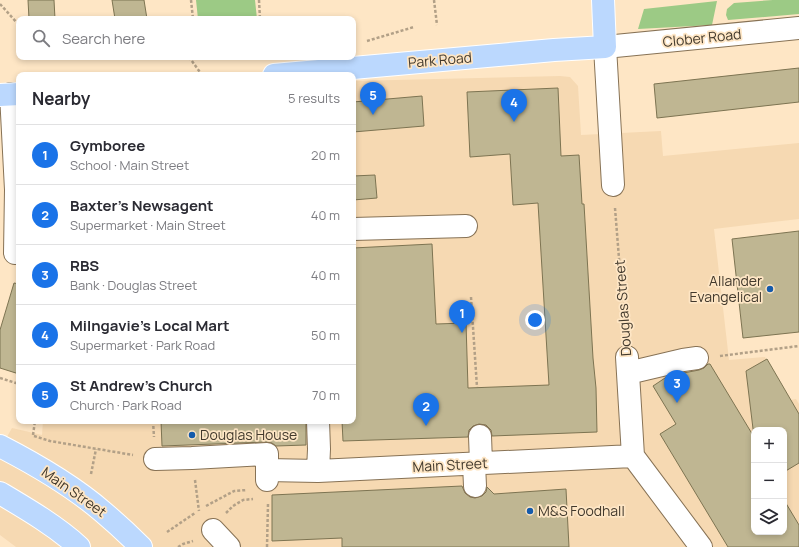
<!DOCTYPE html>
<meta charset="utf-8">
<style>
body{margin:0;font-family:Manrope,sans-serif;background:#f2f2f3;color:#2b2b33}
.controls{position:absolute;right:12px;bottom:12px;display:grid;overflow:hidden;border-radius:8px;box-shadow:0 2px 6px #0003}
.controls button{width:36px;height:36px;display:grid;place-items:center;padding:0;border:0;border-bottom:1px solid #e1e1e2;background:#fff;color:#2b2b33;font:20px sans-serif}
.you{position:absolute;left:535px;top:320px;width:14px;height:14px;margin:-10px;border:3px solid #fff;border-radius:50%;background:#1a73e8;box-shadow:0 0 0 6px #1a73e833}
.badge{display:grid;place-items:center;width:26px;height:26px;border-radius:50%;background:#1a73e8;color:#fff;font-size:13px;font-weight:700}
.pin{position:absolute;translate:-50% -33px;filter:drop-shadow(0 1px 2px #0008)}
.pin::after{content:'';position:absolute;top:21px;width:14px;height:12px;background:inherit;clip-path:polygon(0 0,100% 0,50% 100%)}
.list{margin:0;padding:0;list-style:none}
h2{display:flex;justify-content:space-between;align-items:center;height:52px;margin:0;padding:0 16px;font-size:17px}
h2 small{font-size:13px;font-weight:400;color:#7c7c81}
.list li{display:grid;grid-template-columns:26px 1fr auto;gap:12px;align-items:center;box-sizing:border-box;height:60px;padding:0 16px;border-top:1px solid #e1e1e2}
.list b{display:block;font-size:15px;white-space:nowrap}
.list p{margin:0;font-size:13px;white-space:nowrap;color:#7c7c81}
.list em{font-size:13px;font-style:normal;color:#7c7c81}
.icon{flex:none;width:22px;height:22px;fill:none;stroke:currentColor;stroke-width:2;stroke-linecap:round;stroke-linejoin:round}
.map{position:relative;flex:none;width:799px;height:547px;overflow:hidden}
.search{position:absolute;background:#fff;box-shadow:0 2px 6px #0003;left:16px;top:16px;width:340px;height:44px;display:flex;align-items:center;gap:10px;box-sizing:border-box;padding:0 14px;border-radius:8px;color:#7c7c81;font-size:15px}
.panel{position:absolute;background:#fff;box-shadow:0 2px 6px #0003;left:16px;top:72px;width:340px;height:352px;border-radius:8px}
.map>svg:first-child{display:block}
.built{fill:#f6d9b2;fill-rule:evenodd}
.green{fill:#9cca85}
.building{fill:#bfb692;stroke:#7d7452}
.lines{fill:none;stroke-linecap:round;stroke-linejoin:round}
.minor-casing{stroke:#877255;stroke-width:24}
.major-casing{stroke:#fff;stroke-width:24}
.path{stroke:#b2a087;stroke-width:2.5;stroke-dasharray:3 2;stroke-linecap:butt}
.minor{stroke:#fff;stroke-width:22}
.major{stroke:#bbd8fe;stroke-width:22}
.poi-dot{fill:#155bab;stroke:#fee6c5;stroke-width:1.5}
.labels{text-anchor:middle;stroke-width:3.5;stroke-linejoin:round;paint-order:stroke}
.street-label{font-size:14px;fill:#42392c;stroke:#fee6c5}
.poi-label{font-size:14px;fill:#42392c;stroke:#fee6c5;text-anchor:start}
</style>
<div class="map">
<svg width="799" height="547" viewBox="0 0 799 547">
<rect width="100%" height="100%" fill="#fee6c5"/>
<!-- built -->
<path class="built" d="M560 76 570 77 578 86 581 135 661 131 663 156 799 143V219L714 229 729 360 765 357 790 400 796 399 799 404V547H16L0 535V449L12 428 42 435 43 421H353V81ZM754 430H784V532H754Z"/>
<!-- green -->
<path class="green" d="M196 0H255L257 19H198Z
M773 0H799V14L728 20 726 15 727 9 734 3Z
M717 1 712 25 638 29 644 9Z"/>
<!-- building -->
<path class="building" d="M28 0H54L55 19H29Z
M112 0H144L147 19H115Z
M799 68V102L657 118 654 84Z
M558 88 561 156 579 155 582 204H584L593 358 596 388 597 432 492 436 491 430 486 425 479 424 473 426 469 430 468 437 343 441 342 421H353V248L432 244 436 324 466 323 468 388 549 385 538 203 513 205 510 154 470 157 467 92Z
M422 96 424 126 353 132V102Z
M375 175 377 198 353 200V176Z
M799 231V332L743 338 732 239Z
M14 283 19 284V374L0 368V330Z
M767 359 799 414V463L784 472V430H754V532H784V500L799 525V547H728L660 434 676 424 653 386 668 376 699 370 704 368 708 364H710L754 437 746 371Z
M161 421H306V445L276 446 272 443 266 442 162 446Z
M462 486 465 493 470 497 475 498 482 496 486 492 487 487 494 494 566 489 569 547H342V538L272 541V495Z"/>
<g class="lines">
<defs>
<path id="minor" d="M11 94 16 190 15 253H19
M613 185 605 47 799 28
M353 229 466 226
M627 357 633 456 701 547
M628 373 683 360 697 358
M318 421 319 449 318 471
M480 436 481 463
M155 459 192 458 267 454V480
M474 464 475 486
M267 470 318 471 633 456
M213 530 229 547"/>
<path id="major" d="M274 75 554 50 605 47 603 0
M0 95 19 94
M0 446C35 464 73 486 103 512 116 523 129 535 141 547
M0 493C27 509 56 526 79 547"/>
</defs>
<!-- minor casing -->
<use href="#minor" class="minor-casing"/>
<!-- major casing -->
<use href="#major" class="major-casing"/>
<!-- path -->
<path class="path" d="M191 0 193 19
M259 0 260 19
M434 0 437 25
M0 4 19 25
M367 41 414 27
M48 57 51 60
M189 57 202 75
M615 208 625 334
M471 297 477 387
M720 356 799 346
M0 378 19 384
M153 421 154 437
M33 435 35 421
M34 436 50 441 133 455
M91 474 96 449
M195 480 199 511
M206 506 234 491 247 490
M226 513 233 506 243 500 253 499
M167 532 195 513
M178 547 183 544 193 541
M267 547 268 504"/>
<!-- minor -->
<use href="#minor" class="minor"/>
<!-- major -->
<use href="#major" class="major"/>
</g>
<!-- markers -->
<g class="poi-dot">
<circle cx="770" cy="289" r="4"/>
<circle cx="192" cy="435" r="4"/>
<circle cx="530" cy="511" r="4"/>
</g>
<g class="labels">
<!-- street labels -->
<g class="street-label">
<text transform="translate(702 38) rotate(-6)" y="5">Clober Road</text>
<text transform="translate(440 60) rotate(-5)" y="5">Park Road</text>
<text transform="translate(623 308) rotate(-94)" y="5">Douglas Street</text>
<text transform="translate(450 465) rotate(-3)" y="5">Main Street</text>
<text transform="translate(74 492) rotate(35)" y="5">Main Street</text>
</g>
<!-- poi labels -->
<g class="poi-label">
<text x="762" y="286" text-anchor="end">Allander<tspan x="762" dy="16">Evangelical</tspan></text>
<text x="200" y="440">Douglas House</text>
<text x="538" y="516">M&amp;S Foodhall</text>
</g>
</g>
</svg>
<div class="controls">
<button>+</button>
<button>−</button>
<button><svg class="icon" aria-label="layers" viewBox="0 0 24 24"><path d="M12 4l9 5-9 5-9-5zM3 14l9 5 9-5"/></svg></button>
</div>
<div class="you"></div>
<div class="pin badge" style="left:462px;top:333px">1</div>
<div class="pin badge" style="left:426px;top:426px">2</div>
<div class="pin badge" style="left:677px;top:403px">3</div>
<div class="pin badge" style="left:514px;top:122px">4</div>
<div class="pin badge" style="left:373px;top:115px">5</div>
<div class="search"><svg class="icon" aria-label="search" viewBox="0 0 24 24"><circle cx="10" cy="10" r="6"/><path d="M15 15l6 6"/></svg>Search here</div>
<section class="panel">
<h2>Nearby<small>5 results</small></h2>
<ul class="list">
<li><span class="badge">1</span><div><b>Gymboree</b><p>School · Main Street</p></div><em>20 m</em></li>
<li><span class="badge">2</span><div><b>Baxter's Newsagent</b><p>Supermarket · Main Street</p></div><em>40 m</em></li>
<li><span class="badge">3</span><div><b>RBS</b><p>Bank · Douglas Street</p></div><em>40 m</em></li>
<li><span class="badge">4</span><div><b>Milngavie's Local Mart</b><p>Supermarket · Park Road</p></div><em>50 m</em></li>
<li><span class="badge">5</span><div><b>St Andrew's Church</b><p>Church · Park Road</p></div><em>70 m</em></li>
</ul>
</section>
</div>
